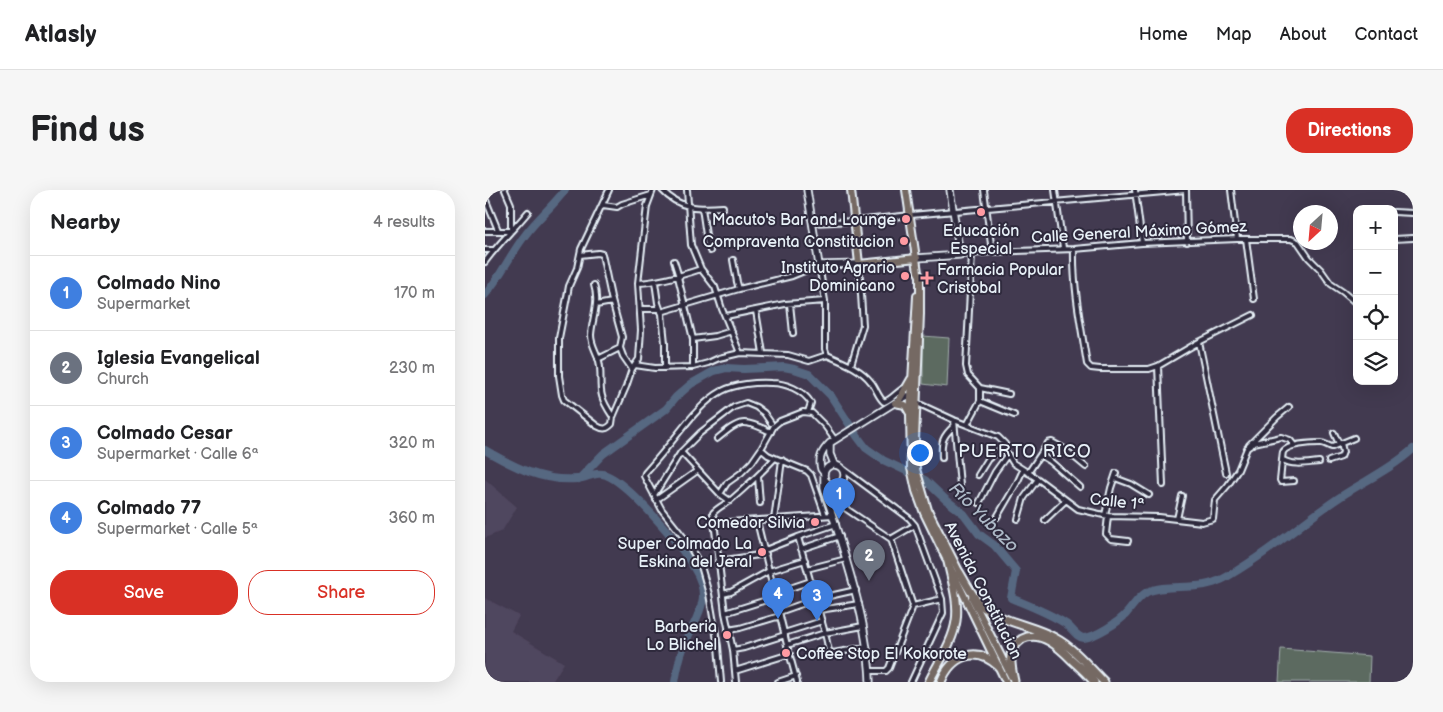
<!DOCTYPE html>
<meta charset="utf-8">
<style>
body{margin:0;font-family:"Balsamiq Sans",sans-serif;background:#f6f6f6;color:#202124}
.controls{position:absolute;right:15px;top:15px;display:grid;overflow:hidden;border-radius:10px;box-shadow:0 5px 20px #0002}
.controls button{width:45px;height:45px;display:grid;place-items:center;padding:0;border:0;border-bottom:1px solid #e0e0e0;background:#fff;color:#202124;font:25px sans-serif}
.compass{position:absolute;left:808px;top:15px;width:45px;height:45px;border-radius:50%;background:#fff;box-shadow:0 5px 20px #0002;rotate:206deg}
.you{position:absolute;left:434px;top:262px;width:18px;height:18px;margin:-12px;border:4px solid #fff;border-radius:50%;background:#1a73e8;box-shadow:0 0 0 8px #1a73e833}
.badge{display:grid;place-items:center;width:32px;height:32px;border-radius:50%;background:#d93025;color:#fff;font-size:16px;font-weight:700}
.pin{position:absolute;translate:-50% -41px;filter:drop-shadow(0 1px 2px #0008)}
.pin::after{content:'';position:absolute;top:26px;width:18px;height:15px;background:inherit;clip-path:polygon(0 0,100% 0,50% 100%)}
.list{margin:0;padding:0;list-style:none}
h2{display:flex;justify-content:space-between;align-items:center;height:65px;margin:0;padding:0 20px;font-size:21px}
h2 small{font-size:16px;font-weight:400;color:#757577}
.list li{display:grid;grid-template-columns:32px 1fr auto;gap:15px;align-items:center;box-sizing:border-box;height:75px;padding:0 20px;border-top:1px solid #e0e0e0}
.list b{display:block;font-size:19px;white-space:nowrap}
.list p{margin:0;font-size:16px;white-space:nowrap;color:#757577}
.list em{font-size:16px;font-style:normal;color:#757577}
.actions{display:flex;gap:10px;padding:15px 20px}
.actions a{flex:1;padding:11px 0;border:1px solid #d93025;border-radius:20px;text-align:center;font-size:18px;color:#d93025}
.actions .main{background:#d93025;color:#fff}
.icon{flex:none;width:28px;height:28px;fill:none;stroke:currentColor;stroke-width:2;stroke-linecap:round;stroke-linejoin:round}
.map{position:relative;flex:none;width:928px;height:492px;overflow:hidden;border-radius:20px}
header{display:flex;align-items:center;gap:30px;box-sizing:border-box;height:70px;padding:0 25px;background:#fff;border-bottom:1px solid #e0e0e0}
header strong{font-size:24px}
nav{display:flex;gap:28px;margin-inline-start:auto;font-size:18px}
.intro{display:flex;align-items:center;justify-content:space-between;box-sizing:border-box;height:120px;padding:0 30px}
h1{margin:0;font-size:35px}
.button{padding:12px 22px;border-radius:20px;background:#d93025;color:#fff;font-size:18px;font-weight:700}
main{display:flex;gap:30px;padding:0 30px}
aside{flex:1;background:#fff;border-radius:20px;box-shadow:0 5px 20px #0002}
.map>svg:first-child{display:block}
.built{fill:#50465e}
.green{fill:#5c6b61;stroke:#a2aeac}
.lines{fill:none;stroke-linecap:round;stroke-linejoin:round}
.river{stroke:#566781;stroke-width:8}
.street-casing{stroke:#e8f1f8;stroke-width:8}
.secondary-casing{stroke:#e8f1f8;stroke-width:9}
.primary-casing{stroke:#e8f1f8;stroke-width:10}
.highway-casing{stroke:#e8f1f8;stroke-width:11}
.street{stroke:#2f2a3d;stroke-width:4}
.secondary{stroke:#2f2a3d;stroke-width:5.5}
.primary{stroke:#756964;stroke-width:6}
.highway{stroke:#756964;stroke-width:7}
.poi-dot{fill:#ff9aa2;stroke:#2f2a3d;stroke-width:2}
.labels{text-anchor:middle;stroke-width:4;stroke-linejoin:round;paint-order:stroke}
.poi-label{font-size:16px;fill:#e8f1f8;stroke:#2f2a3d;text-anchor:end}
.street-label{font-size:16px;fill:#e8f1f8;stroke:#2f2a3d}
.neighbourhood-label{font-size:18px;letter-spacing:1px;fill:#e8f1f8;stroke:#2f2a3d}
.water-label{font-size:18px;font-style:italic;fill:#aebac8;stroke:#2f2a3d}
</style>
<header>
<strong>Atlasly</strong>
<nav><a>Home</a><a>Map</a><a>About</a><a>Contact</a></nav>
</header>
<div class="intro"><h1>Find us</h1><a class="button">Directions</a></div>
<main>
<aside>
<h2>Nearby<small>4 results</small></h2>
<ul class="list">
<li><span class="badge" style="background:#3f7fe0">1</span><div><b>Colmado Nino</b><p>Supermarket</p></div><em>170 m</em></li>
<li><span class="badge" style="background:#6b7280">2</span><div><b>Iglesia Evangelical</b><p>Church</p></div><em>230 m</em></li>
<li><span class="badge" style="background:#3f7fe0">3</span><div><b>Colmado Cesar</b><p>Supermarket · Calle 6ª</p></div><em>320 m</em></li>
<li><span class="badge" style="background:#3f7fe0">4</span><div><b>Colmado 77</b><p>Supermarket · Calle 5ª</p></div><em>360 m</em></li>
</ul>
<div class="actions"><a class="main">Save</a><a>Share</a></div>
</aside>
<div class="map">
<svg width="928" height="492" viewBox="0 0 928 492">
<rect width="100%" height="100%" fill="#423a50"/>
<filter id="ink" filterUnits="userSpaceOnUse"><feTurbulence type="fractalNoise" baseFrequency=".02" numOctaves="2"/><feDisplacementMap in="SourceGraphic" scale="10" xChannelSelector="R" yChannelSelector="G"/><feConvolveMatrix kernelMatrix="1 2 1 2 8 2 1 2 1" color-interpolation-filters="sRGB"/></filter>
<g filter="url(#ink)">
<!-- built -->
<path class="built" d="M0 289 32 317 17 341 0 348Z
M0 408 34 426 26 441 79 473 67 492H0Z"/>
<!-- green -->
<path class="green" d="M438 146 464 148 462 197 438 194Z
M796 459 885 466 884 492H794Z"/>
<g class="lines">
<!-- river -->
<path class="river" d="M0 105C16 86 26 63 41 44 53 28 68 16 80 0
M0 260C29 277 58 292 92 289 103 288 110 281 121 285 143 293 197 356 209 378 214 386 218 397 218 406 218 421 203 443 198 459 194 469 192 481 190 492
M94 289 118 264 181 219 191 207 206 194 229 181 241 178 259 179 299 177 309 179 324 184 346 206 372 246 381 258 398 270 440 290 460 309 479 324 494 344 509 355 531 381 526 408C545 416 564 423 581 434 586 437 592 448 599 448 610 447 634 432 641 424 648 416 653 407 662 402 681 393 710 401 733 391 740 389 746 384 753 380 788 359 818 332 852 309 877 292 905 280 928 259"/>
<defs>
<path id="street" d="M20 0 26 14V41
M124 0 96 59 92 78 84 96 82 107 74 148V186L77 205 79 210 112 236C119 240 122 239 127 234L128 227 141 197 147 179 154 169 156 140 153 93 162 16 168 0
M177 0C194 19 214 19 238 17
M202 0 206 55 216 79 230 97 237 119 255 163
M499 0 507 62
M570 0 578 58
M650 0 657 53
M746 0 752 49
M926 0 928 9
M0 8 13 40
M118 15 132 17 137 14 166 5
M217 18 222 52 225 61
M909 22 928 23
M327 33 370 31 426 25 701 0 702 52
M0 41H26
M761 49 769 109
M909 49 928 48
M589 59C588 98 596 136 602 174L606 178 615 179H664L673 176 714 152 768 125
M0 60H8
M95 65 113 63 117 64 126 107 137 147 135 158 138 166 147 179
M475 65 507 62 589 59 657 53 752 49H806L813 52 824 68 836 80 846 94 858 102 872 114
M248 70 252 92 254 99
M189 71 194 87
M0 72C13 54 29 39 43 22
M193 87 208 149V177
M170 92 173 113 177 124 180 153V178
M153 93C175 92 195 86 216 79
M109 95C115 113 107 128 106 145 106 155 112 162 114 171 117 183 114 195 117 206 119 214 124 221 128 227
M305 114 308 143
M111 115 127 112
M155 119H174
M271 121 278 163
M176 122 254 99 307 86 334 75 340 111V159L342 165C358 172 375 178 386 192 391 198 393 207 399 212 408 209 413 200 421 197
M241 126 300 114 340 111
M208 149 230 146 247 141
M714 152 741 283
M113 169 135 158
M150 175 170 178 208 177 223 173 234 168 255 163 303 165 324 171 342 165
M366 175 378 135 374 74
M673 176 678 295
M495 198 524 204
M495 211 529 225
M432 213 469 230 513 247 520 254V260L528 273 553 289 593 319 623 326 674 327 717 332 728 329 730 310 743 295 753 280 762 258 769 253 796 247 805 250 809 255
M469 230 475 295
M482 235 495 211V198L483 185 481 176 487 64
M849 243 854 254
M232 249C256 229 257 229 286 242
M764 255 792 227 804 217
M196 262 235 304 245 311
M555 265 565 271 595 297
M290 268 283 265 276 259 289 236 295 231 318 222 327 223 340 236 350 250
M457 268C456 252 457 247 469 236
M798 270C808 276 822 273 834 272
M844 271 856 267 858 262 856 253
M358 279 424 328 430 335 457 409 458 423 426 492
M543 283 563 253 567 252 578 258 601 277
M493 285 503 269 512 262 520 254
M273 287 275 313
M630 288 646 294 664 305
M809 291 796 292 795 290C796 285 797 266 798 262 802 254 827 253 836 253 840 253 843 256 847 257L869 248
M235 304 242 293 256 283 267 272 276 259
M169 305 196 262 215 243 249 217 261 213 271 217 279 223 286 233
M342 306 406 349 428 416 404 478 401 481H385
M171 310 212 281
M350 312 356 293
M494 313 510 282 523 264
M620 325 626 298 631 283
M623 326 621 344 626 349 643 351
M512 327 532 293 538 280
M533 329 539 308 553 289
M692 329 697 306
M289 330 297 270
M560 330 581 310
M272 331 302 455 312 492
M229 333 348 325
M313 347 340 443 344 461 348 463 382 457
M406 349 430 335
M316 359 355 346
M280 360 313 347 351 334
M233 371 281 364
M322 379 361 369
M290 403 326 391
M238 404 246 402 284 381 320 370
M428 416 457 409
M334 420 374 414
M294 422 331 409 371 400
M240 423 291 407
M243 440 255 438 295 426
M299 443 337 431
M302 455 340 443 378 436
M248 460 259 458 300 445
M250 481 305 464
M236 492 233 456 224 404 216 376 200 349 177 320 159 286 160 283C168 274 176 265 183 256 199 237 215 213 237 201 250 194 272 192 286 193 301 193 318 200 326 213L323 222
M251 492 248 460 240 423 228 323C233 317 241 314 247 309 262 296 277 282 290 268L322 281 326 285 340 325
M293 492 311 486"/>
<path id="secondary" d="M322 0 334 75 374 74
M432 68 475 65 465 0
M345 253V264L349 274
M339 285a10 10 0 1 1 20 0a10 10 0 1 1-20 0Z
M339 283 336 279C333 268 337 261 345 253L414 210 423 206H430
M339 286V297C352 343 369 388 378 435 381 454 385 472 385 492"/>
<path id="primary" d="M366 0 374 74 432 68
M421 0 433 82 435 86V124L430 250 431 279 443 320 476 385
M432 106 425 225 426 278 431 301 439 323 521 492
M414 210 426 189
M410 213 420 215 424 222
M487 408 526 486"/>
<path id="highway" d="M474 382C481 393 487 406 496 415 514 432 547 435 570 448 589 458 604 477 619 492
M529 491C527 482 524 470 527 460 529 456 533 452 537 449 556 439 575 458 587 470 595 477 603 484 609 492
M444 492C453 473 468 452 471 431 474 412 467 391 463 372
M456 492C466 466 491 455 513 476"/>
</defs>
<!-- street casing -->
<use href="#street" class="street-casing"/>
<!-- secondary casing -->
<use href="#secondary" class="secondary-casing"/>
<!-- primary casing -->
<use href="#primary" class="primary-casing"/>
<!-- highway casing -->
<use href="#highway" class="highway-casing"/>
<!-- street -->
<use href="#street" class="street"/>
<!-- secondary -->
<use href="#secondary" class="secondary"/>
<!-- primary -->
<use href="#primary" class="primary"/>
<!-- highway -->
<use href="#highway" class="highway"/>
</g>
</g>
<!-- markers -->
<g class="poi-dot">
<circle cx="496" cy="22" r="5"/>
<circle cx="421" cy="29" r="5"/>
<circle cx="419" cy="51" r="5"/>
<circle cx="420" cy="86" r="5"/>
<path d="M439.5 80.5h5v5h5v5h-5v5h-5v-5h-5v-5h5z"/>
<circle cx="330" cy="332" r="5"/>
<circle cx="277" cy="362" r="5"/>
<circle cx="242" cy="445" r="5"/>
<circle cx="301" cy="463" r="5"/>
</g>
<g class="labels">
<!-- poi labels -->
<g class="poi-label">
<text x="411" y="35">Macuto's Bar and Lounge</text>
<text x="496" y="46" text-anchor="middle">Educación<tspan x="496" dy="18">Especial</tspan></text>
<text x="409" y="57">Compraventa Constitucion</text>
<text x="410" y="83">Instituto Agrario<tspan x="410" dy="18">Dominicano</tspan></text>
<text x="452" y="85" text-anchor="start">Farmacia Popular<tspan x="452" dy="18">Cristobal</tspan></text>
<text x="320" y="338">Comedor Silvia</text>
<text x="267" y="359">Super Colmado La<tspan x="267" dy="18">Eskina del Jeral</tspan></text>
<text x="232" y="442">Barberia<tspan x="232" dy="18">Lo Blichel</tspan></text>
<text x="311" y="469" text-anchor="start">Coffee Stop El Kokorote</text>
</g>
<!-- street labels -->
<g class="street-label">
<text transform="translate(654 41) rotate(-3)" y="6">Calle General Máximo Gómez</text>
<text transform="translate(632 311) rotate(6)" y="6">Calle 1ª</text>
<text transform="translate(499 400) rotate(63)" y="6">Avenida Constitucion</text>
</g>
<!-- neighbourhood labels -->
<g class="neighbourhood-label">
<text x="540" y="267">PUERTO RICO</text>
</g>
<!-- water labels -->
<g class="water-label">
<text transform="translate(499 327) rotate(45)" y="6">Río Yubazo</text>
</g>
</g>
</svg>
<div class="controls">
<button>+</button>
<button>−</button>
<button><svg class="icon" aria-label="locate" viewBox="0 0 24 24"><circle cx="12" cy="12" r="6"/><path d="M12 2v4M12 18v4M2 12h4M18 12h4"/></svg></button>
<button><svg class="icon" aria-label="layers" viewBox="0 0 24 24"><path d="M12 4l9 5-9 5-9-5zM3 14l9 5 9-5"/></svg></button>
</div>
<svg class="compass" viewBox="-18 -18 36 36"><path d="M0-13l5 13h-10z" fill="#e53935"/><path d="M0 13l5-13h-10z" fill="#757577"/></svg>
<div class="you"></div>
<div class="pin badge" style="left:354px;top:329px;background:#3f7fe0">1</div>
<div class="pin badge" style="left:384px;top:391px;background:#6b7280">2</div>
<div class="pin badge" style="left:332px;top:431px;background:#3f7fe0">3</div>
<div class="pin badge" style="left:293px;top:429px;background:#3f7fe0">4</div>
</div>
</main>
